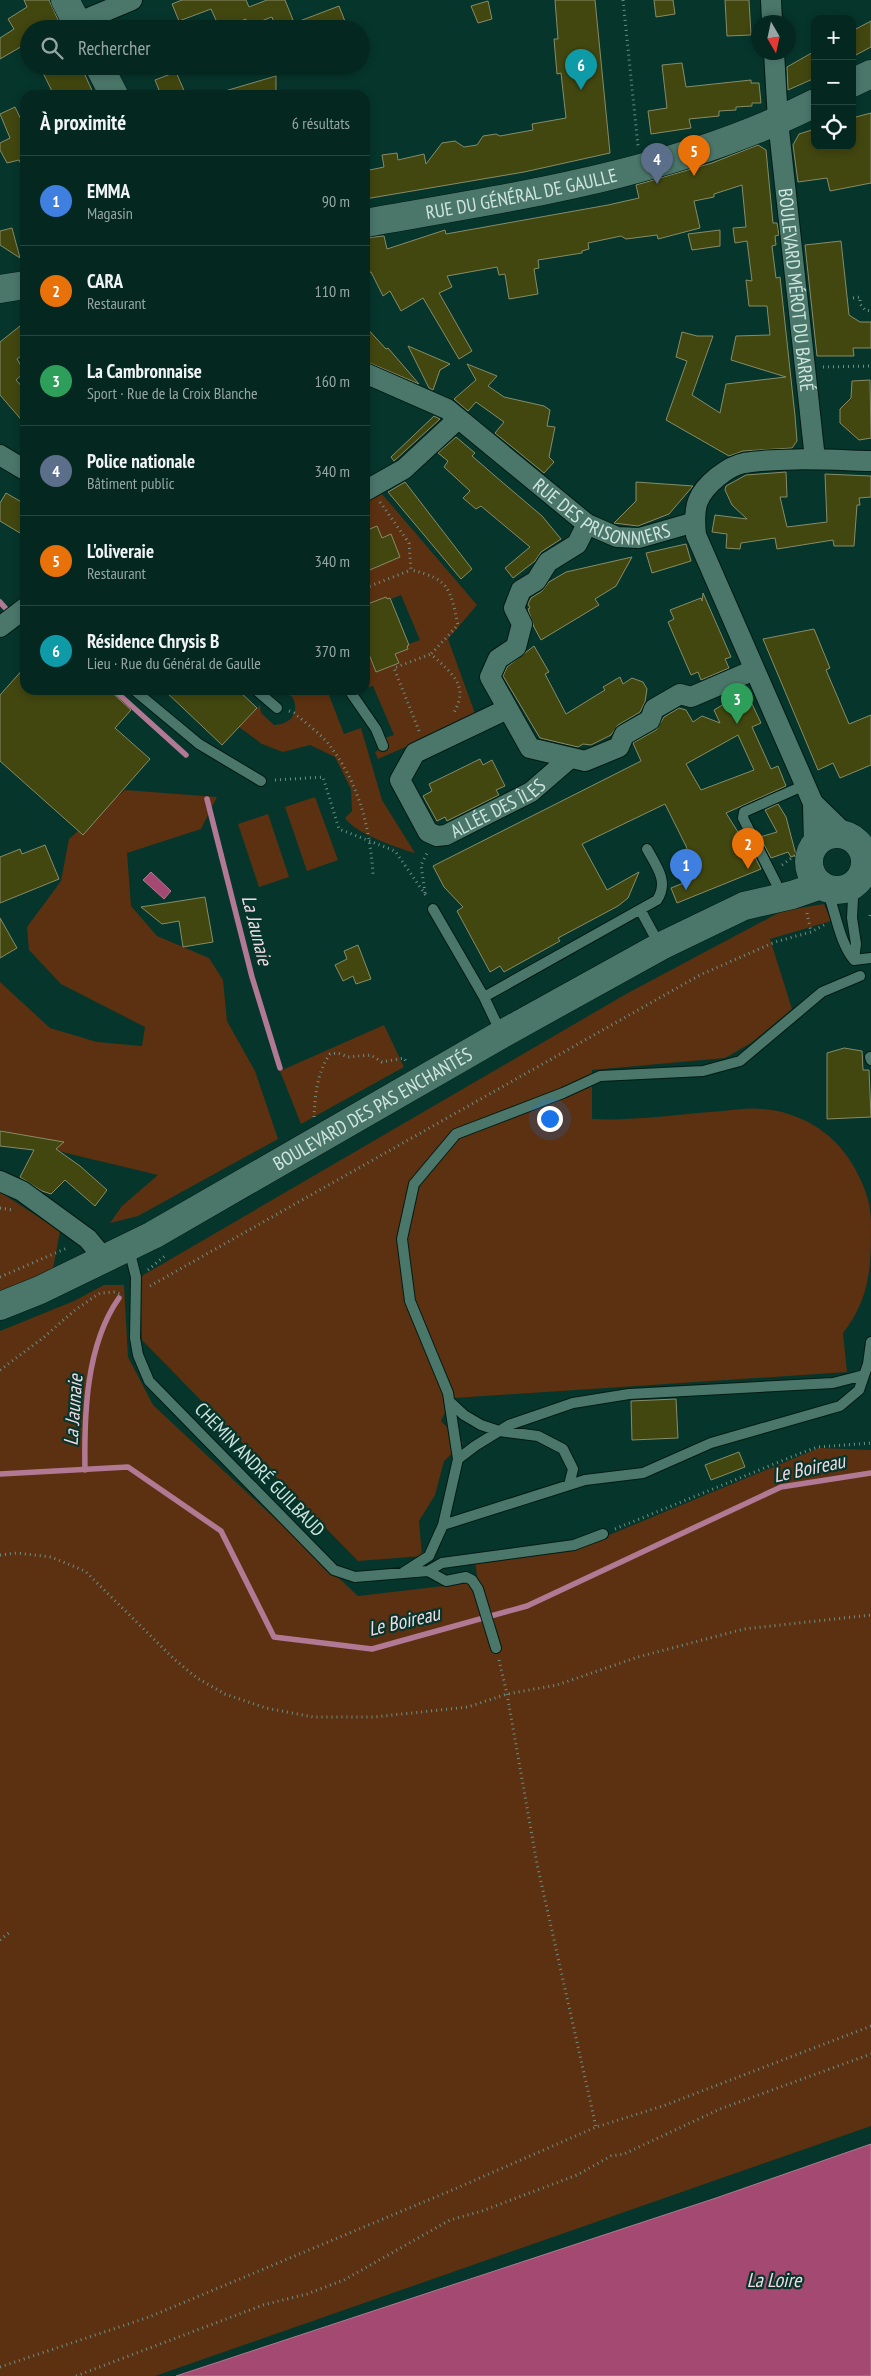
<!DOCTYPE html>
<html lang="fr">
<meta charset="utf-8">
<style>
body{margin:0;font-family:"PT Sans Narrow",sans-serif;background:#12342d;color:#f1f3f6}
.controls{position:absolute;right:15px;top:15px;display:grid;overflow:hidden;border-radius:10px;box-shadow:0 2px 8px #0003}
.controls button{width:45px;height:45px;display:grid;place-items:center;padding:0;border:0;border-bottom:1px solid #25443e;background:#042820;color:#f1f3f6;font:25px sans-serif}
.compass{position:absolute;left:751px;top:15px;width:45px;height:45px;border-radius:50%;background:#042820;box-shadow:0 2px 8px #0003;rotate:171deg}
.you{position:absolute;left:549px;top:1118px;width:18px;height:18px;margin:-12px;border:4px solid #fff;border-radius:50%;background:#1a73e8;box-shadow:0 0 0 8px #1a73e833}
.badge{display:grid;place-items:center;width:32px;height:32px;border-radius:50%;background:#1a73e8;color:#fff;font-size:16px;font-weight:700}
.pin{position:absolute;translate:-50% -41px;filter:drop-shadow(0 1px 2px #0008)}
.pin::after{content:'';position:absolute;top:26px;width:18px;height:15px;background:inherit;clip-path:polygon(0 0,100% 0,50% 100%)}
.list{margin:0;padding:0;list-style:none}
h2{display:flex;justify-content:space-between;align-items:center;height:65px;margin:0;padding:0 20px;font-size:21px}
h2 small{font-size:16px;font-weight:400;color:#97a6a5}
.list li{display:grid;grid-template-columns:32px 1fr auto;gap:15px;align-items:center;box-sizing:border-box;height:90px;padding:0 20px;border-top:1px solid #25443e}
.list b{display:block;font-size:19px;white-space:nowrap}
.list p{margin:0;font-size:16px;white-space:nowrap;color:#97a6a5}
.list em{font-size:16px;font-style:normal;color:#97a6a5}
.icon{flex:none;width:28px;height:28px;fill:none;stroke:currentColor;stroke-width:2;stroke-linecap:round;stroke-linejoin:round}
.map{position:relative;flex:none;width:871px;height:2376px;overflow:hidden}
.search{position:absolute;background:#042820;box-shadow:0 2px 8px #0003;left:20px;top:20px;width:350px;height:55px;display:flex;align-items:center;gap:12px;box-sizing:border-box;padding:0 18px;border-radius:28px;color:#97a6a5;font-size:19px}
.panel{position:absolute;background:#042820;box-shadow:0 2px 8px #0003;left:20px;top:90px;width:350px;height:605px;border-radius:15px}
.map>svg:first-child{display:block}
.green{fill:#5b3111}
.water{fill:#a44a72;stroke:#b17993}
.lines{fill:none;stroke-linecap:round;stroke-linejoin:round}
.stream{stroke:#b17993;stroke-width:5.5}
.building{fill:#42460f;stroke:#878c68;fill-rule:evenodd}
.lane-casing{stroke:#001b14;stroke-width:12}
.street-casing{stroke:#001b14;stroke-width:22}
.secondary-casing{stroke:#001b14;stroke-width:29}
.path{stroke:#6c8f86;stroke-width:3;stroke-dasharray:1 4;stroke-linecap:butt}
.lane{stroke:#4b776b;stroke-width:10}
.street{stroke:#4b776b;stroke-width:20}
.secondary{stroke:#4b776b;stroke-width:28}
.labels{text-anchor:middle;stroke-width:4.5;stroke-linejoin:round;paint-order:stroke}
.street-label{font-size:19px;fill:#cfe6df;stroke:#06352b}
.water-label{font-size:20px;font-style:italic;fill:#f4dae3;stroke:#06352b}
</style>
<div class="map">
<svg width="871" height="2376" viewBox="0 0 871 2376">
<rect width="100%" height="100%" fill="#06352b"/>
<!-- green -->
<path class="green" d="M382 494 477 605 448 639 476 716 378 759 375 752 384 747 382 739 394 735 373 686 365 688V660L420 640 401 595 365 610V502Z
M274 690H327L344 734 361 728 382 800 415 853C398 848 354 833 345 818L352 811 351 789 335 757 310 745 283 752 262 744 239 727 260 705 261 713 274 725C290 724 300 714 293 698L287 693Z
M125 790 217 797 201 829 127 853 131 906 157 936 209 958 223 980 227 1021 255 1071 278 1139 138 1216 110 1223 122 1206 158 1175 66 1153 0 1130V982L50 1028 97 1042 142 1046 145 1027 61 984 29 950 27 927 61 881 69 839Z
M315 797 338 860 307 871 285 807Z
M268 814 289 877 259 887 238 824Z
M824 904 831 921 770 939 792 1009 751 1043 725 1058 592 1070V1119C631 1121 672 1115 710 1112 727 1111 746 1107 763 1109 799 1112 832 1131 851 1162 862 1180 871 1200 871 1222 871 1266 871 1297 843 1333L847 1372 455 1398 447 1408 441 1421 463 1443 444 1461 435 1495 419 1521 422 1556 358 1561 142 1340 140 1277 626 994 782 911Z
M384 1025 404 1067 301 1124 280 1071Z
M0 1192 60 1231 53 1269 0 1293Z
M104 1285H124L128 1357 153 1405 358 1596 478 1582 475 1562 573 1550 819 1448 871 1450V2126L155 2376H0V1331L74 1301Z"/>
<!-- water -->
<path class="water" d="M151 872 171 891 164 899 143 880Z
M871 2144V2376H176L716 2198Z"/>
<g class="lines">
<!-- stream -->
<path class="stream" d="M0 602 7 610
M21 623 25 627
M114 690 186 755
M207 799 252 977 280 1068
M85 1470C84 1414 86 1345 119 1298
M0 1474 128 1467 221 1531 274 1637 372 1649 527 1606 781 1487 871 1473"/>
</g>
<!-- building -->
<path class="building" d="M24 0H49L60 24 51 29H29V53L24 45 0 59V38L14 29 8 19 27 7Z
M182 0H246L249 7 267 0H285L293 20 275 26 272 17 248 26 246 19 220 29 211 9 179 21 172 4Z
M555 0H595L610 153 524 172 365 199V171L384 167 382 155 397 153 398 160 424 154 426 164 442 143 455 141 464 147 477 145 483 136 496 134 500 136 533 130 532 124 566 118 561 73 557 74 554 39H558Z
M654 0H673L675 14 656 17Z
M725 0H749L751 35 727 36Z
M488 1 492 19 478 23 471 6Z
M339 6 348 29H284V27Z
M871 21V47L852 57V31Z
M815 51V78L788 90 787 67Z
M682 63 686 87 751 80V83H759L761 103H752V106L736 107V110L719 111V116L689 119 691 128 651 134 648 111 667 108 662 65Z
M56 66H81L94 95H54L43 73Z
M176 72 186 95H161L155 80Z
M276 76V92L265 95H226L225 91Z
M15 107 25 128V173L19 160 7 163 0 150V143L10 138 0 114Z
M871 113V183L830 191 827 178 798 182 793 145 799 134 815 129V146H852V118Z
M758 145 766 150 773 223H777L779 235 775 236 776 245 772 246 776 278 780 277 795 416 797 441 792 448 743 451 729 456 666 420 687 361 676 357 682 332 697 336H713L692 395 720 413 726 384 786 377 731 360 736 336 770 335 767 306H749L746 280 752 281 747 241 735 243 733 228 746 227 742 185 714 194V197L694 201 700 228 658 239 657 235 626 239 621 236 588 243 589 249 582 251V253L538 260 539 268 534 269 538 294 509 299 505 274 499 275 497 267 447 276 452 287 439 293 472 351 459 359 423 298 401 311 390 291 383 296 371 272 365 274V238L384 236 387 249 445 230 446 234 608 205 639 198 636 185 712 163Z
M12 228 20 258 0 245V231Z
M720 230V246L692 250 688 234Z
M841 241 849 315 860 322H871V348H853L854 356H817L805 245Z
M25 322V353L17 359 25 372 16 380 25 390V424L0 395V342Z
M365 326 386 349 388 348 419 384 365 361Z
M408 346 450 364 440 370 433 390 429 388Z
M467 364 497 376 488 386 504 397 544 406 550 410 547 426 555 427 549 457 554 462 544 473 495 433 504 422 476 402 468 411 454 399 476 380Z
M870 380 871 438 859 440 840 423V409L851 398 852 381Z
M434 416 440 419 394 461 391 457Z
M456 437 475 453 472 456 495 476 542 516 561 539 541 552 535 561 513 578 505 568 530 547 481 506 476 509 463 498 470 491 444 467 448 461 438 453Z
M786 472 787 497H780L787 527 827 522 825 474 871 476V497L859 498 860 505H857L854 546H834L833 540 777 549 775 538 741 543 740 549 726 548 727 534 712 532 715 515 747 519 732 505 725 490 726 486 746 475Z
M405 482 472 569 461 579 388 492Z
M636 482 693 486 669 514 638 526 614 523 636 501Z
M6 493 25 504V536L0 521V503Z
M377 526 382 538 391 534 400 557 365 572V531Z
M686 544 691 561 652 573 646 553Z
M632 557 616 586 595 599 599 605 541 640 534 627 528 609 530 608 528 604 531 598 542 591 549 582 566 572Z
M703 593 731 657 725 659 729 668 701 680 698 672 691 675 668 622 674 619 670 610 701 598 702 601Z
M386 597 387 599 390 598 409 645 407 646 408 649 395 654 399 663 376 672 365 644V605Z
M814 629 830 668 826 670 849 724 871 715V765L840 778 833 763 818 770 763 639Z
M534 646 549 672 545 674 566 714 605 690 603 687 620 677 623 684 632 678 643 682 647 689 645 702 640 712 618 725 611 735 591 745 583 744 578 747 540 738 503 676 507 667Z
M25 667V690H109L131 710 115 728 150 759 83 835 0 761V695Z
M744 687 761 723 752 727 771 769 778 766 786 786 726 813 746 845 748 843 761 869 677 903 671 888 696 878 686 846 665 804 582 844 607 890 639 872 628 898 618 906 558 938 560 941 504 972 500 966 490 972 457 911 463 907 444 887 433 866 641 761 633 743 656 730 664 717 679 708 686 710 693 722 702 716 720 723 714 710 724 704 722 697ZM738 735 754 770 701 790 686 764Z
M164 690H238L257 708 222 745Z
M480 759 483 765 492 760 505 786 496 790 499 795 447 821 445 817 437 821 423 796 432 791 429 784Z
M778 804 786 817 796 855 791 857 788 852 771 858 760 837 777 832 765 810Z
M45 845 59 879 0 903V857L20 849 22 854Z
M205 897 213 942 183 947 179 921 162 924 141 907Z
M0 918 17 948 0 958Z
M358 945 371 979 356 984 353 976 343 981 335 965 347 959 344 951Z
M844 1048 862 1051 863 1070H869L871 1117 827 1119V1053Z
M0 1131 64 1142 56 1149 80 1166 107 1190 95 1206 65 1180 51 1194 42 1191 20 1177 34 1150 0 1146Z
M676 1399 678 1438 632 1440 631 1401Z
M739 1452 745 1467 711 1480 705 1465Z"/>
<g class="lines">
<defs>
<path id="lane" d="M134 690 199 744 261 781
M256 690 277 708
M349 690 376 729 383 746
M776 883 743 818 744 812 805 785
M826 888C836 911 838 940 854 960
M433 909 484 997 501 1033
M641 911 660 946
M854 960 856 944 852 918 853 898 860 878
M854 960 871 958
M484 997 657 900C669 882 657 867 647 849
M870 1057 871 1060
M129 1249 136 1277 135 1338 138 1355 149 1381 334 1570 355 1577 428 1571 446 1581 466 1577 472 1580 478 1589 496 1648
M450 1402 464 1415 481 1425 499 1431 538 1436 563 1449 573 1469 569 1485
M458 1459 475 1446 509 1425 573 1403 629 1394 833 1383 864 1375
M443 1525 458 1459 448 1393 410 1301 402 1239 414 1184 456 1134 563 1093 600 1076 703 1071 740 1061 822 992 860 976
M428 1571 442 1563 574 1545 603 1534
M404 1572 429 1556 443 1525 585 1480 643 1473 711 1443 840 1406 859 1390 868 1364 871 1342"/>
<g id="street">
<path d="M771 0 772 22"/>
<path d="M77 23 132 0"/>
<path id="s1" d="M774 52 778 121 815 459"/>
<path id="s2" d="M365 373 447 409 587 524 617 537 639 538 695 522"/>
<path d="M0 455 25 470"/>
<path d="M365 491 404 469 458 419"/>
<path d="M587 524 577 544 548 562 536 581 521 590 514 608 522 624 516 647 498 659 490 677 530 748 585 761 619 747 624 735 650 720 654 709 680 694 691 697 754 670"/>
<path d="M0 627 25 608"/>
<path id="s3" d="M507 709 415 753 400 780 428 832 437 836 446 835 531 792 569 759"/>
<path d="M813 803 848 837"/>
<path d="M814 846 813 803 696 535C695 525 694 511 698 501 704 485 728 466 744 463 782 457 832 460 871 461"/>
<path d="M0 1181 22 1191 88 1239 97 1250 101 1261"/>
</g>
<g id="secondary">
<path d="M65 0 80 29"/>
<path d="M99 66 114 95"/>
<path d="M852 83 871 74"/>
<path id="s4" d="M365 223C518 196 675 174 815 103"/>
<path d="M0 289 25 285"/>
<circle cx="837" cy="862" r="28"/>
<path id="s5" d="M0 1306 40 1290 153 1235 502 1034 661 946 744 906 792 895 821 885"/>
</g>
</defs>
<!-- lane casing -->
<use href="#lane" class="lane-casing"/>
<!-- street casing -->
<use href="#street" class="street-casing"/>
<!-- secondary casing -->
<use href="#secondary" class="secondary-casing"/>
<!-- path -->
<path class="path" d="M623 0 638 146
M853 298 860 297V304L865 310 871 311
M823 367 871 366
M380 502 409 543 411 570C450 579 450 589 458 625L431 654C450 672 471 685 453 714
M365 525 369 523
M365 588 411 570
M289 711 294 713C307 724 324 736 333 750 360 787 370 830 373 874
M419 731 394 668 431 654
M275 780 323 777 339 829 395 851 427 897
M782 865 797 854
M425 893 421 865 428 851
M807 913 811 932
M870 916 871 911
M314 1117C315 1096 317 1072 330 1054L338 1053 348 1057 371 1055 382 1062 404 1058 407 1063
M0 1208 13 1210
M148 1270 166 1255
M0 1277 67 1248
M150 1286 700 975 775 942 811 932 824 925
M0 1370 43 1338 75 1310 100 1293 115 1292 122 1295
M615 1529 801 1453 818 1447 871 1443
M0 1555 17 1553 51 1557 85 1571 174 1659 197 1678 225 1694 266 1708 313 1717H374L468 1707 507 1694 557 1685 638 1657 744 1629 871 1615
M499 1660 507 1694 537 1864 596 2127
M0 1940 10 1932
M0 2367 149 2317 457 2188 596 2127 663 2106 871 2026
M76 2376 263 2305 307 2294 344 2280 450 2220 482 2211 577 2175 611 2156 624 2154 720 2109 871 2054"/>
<!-- lane -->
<use href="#lane" class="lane"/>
<!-- street -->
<use href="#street" class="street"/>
<!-- secondary -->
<use href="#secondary" class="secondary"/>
</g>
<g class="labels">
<!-- street labels -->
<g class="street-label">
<text dy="7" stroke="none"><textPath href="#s4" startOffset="159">RUE DU GÉNÉRAL DE GAULLE</textPath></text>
<text dy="7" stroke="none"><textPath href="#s1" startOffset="239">BOULEVARD MÉROT DU BARRÉ</textPath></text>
<text dy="7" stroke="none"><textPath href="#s2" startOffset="281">RUE DES PRISONNIERS</textPath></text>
<text dy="7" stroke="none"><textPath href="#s3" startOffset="269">ALLÉE DES ÎLES</textPath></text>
<text dy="7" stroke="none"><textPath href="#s5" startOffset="422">BOULEVARD DES PAS ENCHANTÉS</textPath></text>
<text transform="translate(260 1469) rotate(46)" y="7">CHEMIN ANDRÉ GUILBAUD</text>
</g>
<!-- water labels -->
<g class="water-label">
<text transform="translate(257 930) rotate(76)" y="7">La Jaunaie</text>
<text transform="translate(73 1410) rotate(-86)" y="7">La Jaunaie</text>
<text transform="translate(809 1468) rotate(-12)" y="7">Le Boireau</text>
<text transform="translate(404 1621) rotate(-13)" y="7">Le Boireau</text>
<text x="774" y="2287">La Loire</text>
</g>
</g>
</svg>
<div class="controls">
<button>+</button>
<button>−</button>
<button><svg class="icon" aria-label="locate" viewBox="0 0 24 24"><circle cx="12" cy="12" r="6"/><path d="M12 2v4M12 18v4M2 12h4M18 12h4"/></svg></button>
</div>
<svg class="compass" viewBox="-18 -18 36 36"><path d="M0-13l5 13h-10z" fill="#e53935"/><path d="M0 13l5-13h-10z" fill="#97a6a5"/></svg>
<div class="you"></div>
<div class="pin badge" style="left:686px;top:890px;background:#3f7fe0">1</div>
<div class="pin badge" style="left:748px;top:869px;background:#e8710a">2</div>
<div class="pin badge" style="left:737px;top:724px;background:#2e9e5b">3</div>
<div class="pin badge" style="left:657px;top:184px;background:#5c6f8a">4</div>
<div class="pin badge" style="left:694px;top:176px;background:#e8710a">5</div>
<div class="pin badge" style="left:581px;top:90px;background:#0f9aa8">6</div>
<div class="search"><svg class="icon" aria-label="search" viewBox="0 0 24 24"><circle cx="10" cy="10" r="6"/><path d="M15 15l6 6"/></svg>Rechercher</div>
<section class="panel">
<h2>À proximité<small>6 résultats</small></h2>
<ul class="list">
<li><span class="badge" style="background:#3f7fe0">1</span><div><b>EMMA</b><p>Magasin</p></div><em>90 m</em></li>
<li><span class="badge" style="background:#e8710a">2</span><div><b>CARA</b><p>Restaurant</p></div><em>110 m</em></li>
<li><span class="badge" style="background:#2e9e5b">3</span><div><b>La Cambronnaise</b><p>Sport · Rue de la Croix Blanche</p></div><em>160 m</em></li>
<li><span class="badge" style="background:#5c6f8a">4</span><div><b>Police nationale</b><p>Bâtiment public</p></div><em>340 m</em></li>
<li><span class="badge" style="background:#e8710a">5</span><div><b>L'oliveraie</b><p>Restaurant</p></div><em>340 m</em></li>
<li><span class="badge" style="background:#0f9aa8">6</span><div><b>Résidence Chrysis B</b><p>Lieu · Rue du Général de Gaulle</p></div><em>370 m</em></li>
</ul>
</section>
</div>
